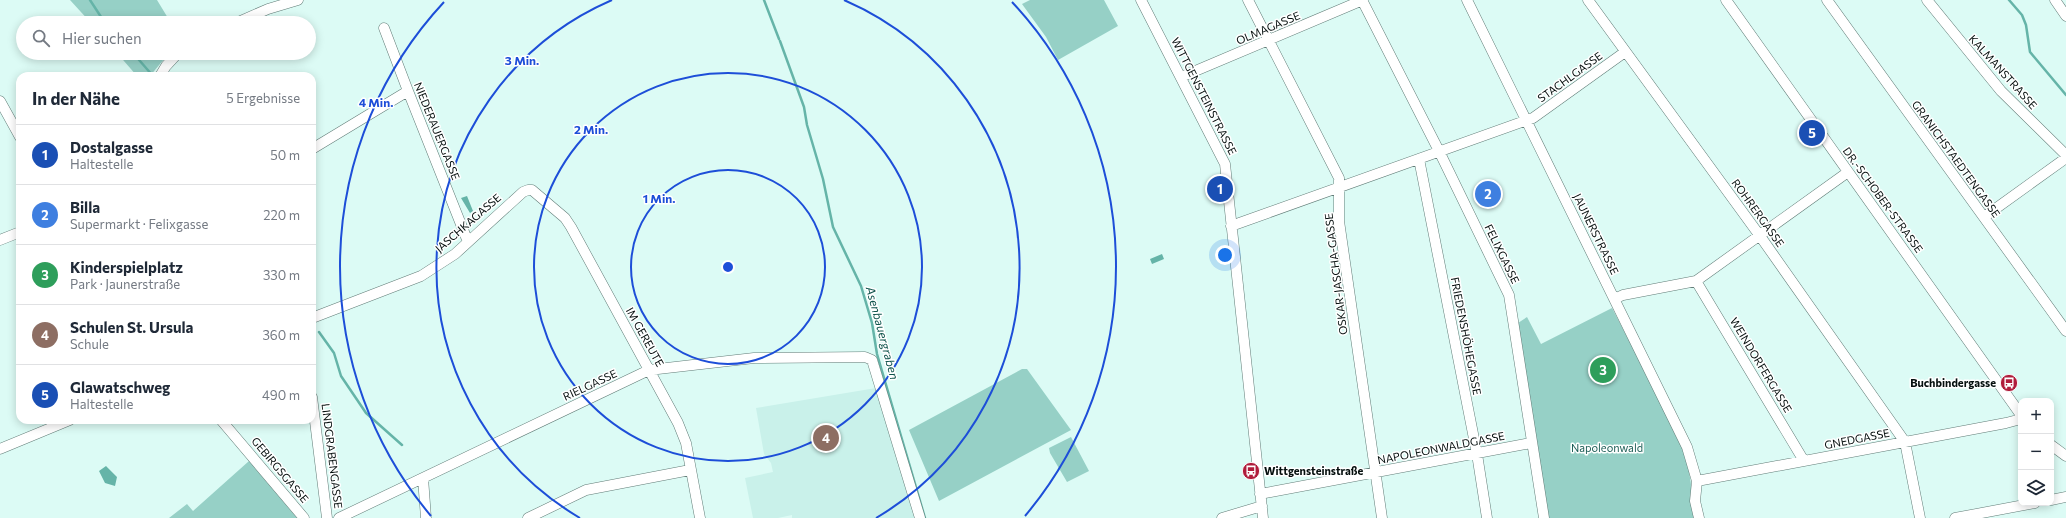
<!DOCTYPE html>
<html lang="de">
<meta charset="utf-8">
<style>
body{margin:0;font-family:Commissioner,sans-serif;background:#f2f2f3;color:#1f2937}
.controls{position:absolute;right:12px;bottom:12px;display:grid;overflow:hidden;border-radius:8px;box-shadow:0 2px 10px #0003}
.controls button{width:36px;height:36px;display:grid;place-items:center;padding:0;border:0;border-bottom:1px solid #e0e1e3;background:#fff;color:#1f2937;font:20px sans-serif}
.you{position:absolute;left:1225px;top:255px;width:14px;height:14px;margin:-10px;border:3px solid #fff;border-radius:50%;background:#1a73e8;box-shadow:0 0 0 6px #1a73e833}
.badge{display:grid;place-items:center;width:26px;height:26px;border-radius:50%;background:#b01c3b;color:#fff;font-size:13px;font-weight:700}
.pin{position:absolute;translate:-50% -50%;border:2px solid #fff;box-shadow:0 1px 4px #0006}
.list{margin:0;padding:0;list-style:none}
h2{display:flex;justify-content:space-between;align-items:center;height:52px;margin:0;padding:0 16px;font-size:17px}
h2 small{font-size:13px;font-weight:400;color:#747a83}
.list li{display:grid;grid-template-columns:26px 1fr auto;gap:12px;align-items:center;box-sizing:border-box;height:60px;padding:0 16px;border-top:1px solid #e0e1e3}
.list b{display:block;font-size:15px;white-space:nowrap}
.list p{margin:0;font-size:13px;white-space:nowrap;color:#747a83}
.list em{font-size:13px;font-style:normal;color:#747a83}
.icon{flex:none;width:22px;height:22px;fill:none;stroke:currentColor;stroke-width:2;stroke-linecap:round;stroke-linejoin:round}
.map{position:relative;flex:none;width:2066px;height:518px;overflow:hidden}
.search{position:absolute;background:#fff;box-shadow:0 2px 10px #0003;left:16px;top:16px;width:300px;height:44px;display:flex;align-items:center;gap:10px;box-sizing:border-box;padding:0 14px;border-radius:22px;color:#747a83;font-size:15px}
.panel{position:absolute;background:#fff;box-shadow:0 2px 10px #0003;left:16px;top:72px;width:300px;height:352px;border-radius:12px}
.map>svg:first-child{display:block}
.built{fill:#c9f1ea}
.green{fill:#96d0c6}
.water{fill:#65b4a8}
.lines{fill:none;stroke-linecap:round;stroke-linejoin:round}
.stream{stroke:#65b4a8;stroke-width:2.5}
.minor-casing{stroke:#617c77;stroke-width:11}
.minor{stroke:#fff;stroke-width:10}
.ring{fill:none;stroke:#1d4ed8;stroke-width:2}
.labels{text-anchor:middle;stroke-width:3;stroke-linejoin:round;paint-order:stroke}
.street-label{font-size:11px;fill:#050f0e;stroke:#fff}
.poi-label{font-size:11px;font-weight:bold;fill:#050f0e;stroke:#fff;text-anchor:end}
.park-label{font-size:11px;fill:#1a5c54;stroke:#fff}
.water-label{font-size:12px;font-style:italic;fill:#10554d;stroke:#fff}
.centre{fill:#1d4ed8;stroke:#fff;stroke-width:2}
.ring-label{font-size:12px;text-anchor:middle;font-weight:bold;fill:#1d4ed8;stroke:#fff;stroke-width:3;stroke-linejoin:round;paint-order:stroke}
</style>
<div class="map">
<svg width="2066" height="518" viewBox="0 0 2066 518">
<rect width="100%" height="100%" fill="#dcfbf5"/>
<!-- built -->
<path class="built" d="M876 388 914 518H792V515L778 518H753L745 478 773 472 771 463 764 454 756 408Z"/>
<!-- green -->
<path class="green" d="M70 0H157L171 23H91Z
M1030 0H1104L1118 26 1058 60 1046 37 1022 4Z
M117 53H169L150 76H137Z
M1612 308 1679 437 1689 471 1696 518H1548L1518 323 1527 317 1541 344Z
M1022 369H1027L1071 430 939 501 909 430Z
M1071 437 1089 471 1067 482 1050 453 1049 448Z
M249 461 297 518H169L187 504 193 511Z"/>
<!-- water -->
<path class="water" d="M467 196 473 211 470 213 461 198Z
M1162 254 1164 259 1152 264 1150 259Z
M106 466 117 477 115 486 105 483 99 471Z"/>
<g class="lines">
<!-- stream -->
<path class="stream" d="M90 0 105 23
M764 0 779 39
M2009 0 2022 15 2026 25 2030 52 2066 95
M780 41 804 107 807 125 823 179 833 227 861 286 872 323 877 354 925 518
M133 53 153 76
M319 332 334 353 341 376 366 413 402 445"/>
<defs>
<path id="minor" d="M1141 0 1225 164 1263 518
M1248 0 1339 178V221L1382 518
M1362 0 1439 151 1509 295 1544 518
M1467 0 1687 447 1697 481 1695 501 1699 518
M1588 0 1760 236 1905 442 1920 518
M1726 0 2021 415
M1827 0 2066 331
M1927 0 2001 91 2066 155
M2055 0 2066 16
M236 23 268 9 298 0
M384 28 408 91 468 242
M160 76 166 66 178 53
M1181 77 1363 0
M0 101 20 137
M312 149 408 91
M1419 159 1477 454 1487 518
M1984 217 2066 158
M1231 226 1533 118 1625 52
M0 240 20 232
M1696 281 1804 461
M1614 299 1623 295 1696 281 1848 172
M312 318 421 276 455 254 523 192 528 190H532L565 218 571 227 678 423 686 443 700 518
M312 397 327 518
M221 420 304 518
M2051 445 2066 456
M0 449 70 420
M423 478 426 518
M1697 481 2006 423 2021 419
M1260 494 1531 443
M2051 500 2066 497
M339 518 649 370 754 358 865 357 872 360 920 518
M528 518 586 490 690 470
M1222 518 1262 506
M1955 518 2035 503"/>
</defs>
<!-- minor casing -->
<use href="#minor" class="minor-casing"/>
<!-- minor -->
<use href="#minor" class="minor"/>
</g>
<!-- distance rings -->
<g class="ring">
<circle cx="728" cy="267" r="97"/>
<circle cx="728" cy="267" r="194"/>
<path d="M580 518A291 291 0 0 1 612 0M844 0A291 291 0 0 1 876 518"/>
<path d="M431 516A388 388 0 0 1 444 2M1012 2A388 388 0 0 1 1025 516"/>
</g>
<!-- icons -->
<defs>
<symbol id="bus-disc" viewBox="-11 -11 22 22"><circle r="9.5" fill="#b01c3b" stroke="#fff"/><path d="M-5-6H5V4H4V6H2V4H-2V6H-4V4H-5ZM-3.5-4V0h7V-4ZM-3.5 1.2v1.5H-2V1.2ZM2 1.2v1.5H3.5V1.2Z" fill="#fff"/></symbol>
</defs>
<g fill-rule="evenodd">
<use href="#bus-disc" x="1999" y="373" width="20" height="20"/>
<use href="#bus-disc" x="1241" y="461" width="20" height="20"/>
</g>
<g class="labels">
<!-- street labels -->
<g class="street-label">
<text transform="translate(1268 28) rotate(-23)" y="4">OLMAGASSE</text>
<text transform="translate(2003 72) rotate(48)" y="4">KALMANSTRASSE</text>
<text transform="translate(1570 77) rotate(-36)" y="4">STACHLGASSE</text>
<text transform="translate(1204 96) rotate(63)" y="4">WITTGENSTEINSTRASSE</text>
<text transform="translate(437 131) rotate(68)" y="4">NIEDERAUERGASSE</text>
<text transform="translate(1956 159) rotate(54)" y="4">GRANICHSTAEDTENGASSE</text>
<text transform="translate(1883 200) rotate(54)" y="4">DR.-SCHOBER-STRASSE</text>
<text transform="translate(1758 213) rotate(54)" y="4">ROHRERGASSE</text>
<text transform="translate(468 223) rotate(-41)" y="4">JASCHKAGASSE</text>
<text transform="translate(1596 234) rotate(64)" y="4">JAUNERSTRASSE</text>
<text transform="translate(1502 254) rotate(64)" y="4">FELIXGASSE</text>
<text transform="translate(1336 274) rotate(-97)" y="4">OSKAR-JASCHA-GASSE</text>
<text transform="translate(1466 336) rotate(79)" y="4">FRIEDENSHÖHEGASSE</text>
<text transform="translate(645 337) rotate(61)" y="4">IM GEREUTE</text>
<text transform="translate(1761 365) rotate(59)" y="4">WEINDORFERGASSE</text>
<text transform="translate(590 385) rotate(-25)" y="4">RIELGASSE</text>
<text transform="translate(1857 439) rotate(-11)" y="4">GNEDGASSE</text>
<text transform="translate(1441 448) rotate(-11)" y="4">NAPOLEONWALDGASSE</text>
<text transform="translate(332 456) rotate(83)" y="4">LINDGRABENGASSE</text>
<text transform="translate(280 470) rotate(50)" y="4">GEBIRGSGASSE</text>
</g>
<!-- poi labels -->
<g class="poi-label">
<text x="1996" y="387">Buchbindergasse</text>
<text x="1264" y="475" text-anchor="start">Wittgensteinstraße</text>
</g>
<!-- park labels -->
<g class="park-label">
<text x="1607" y="452">Napoleonwald</text>
</g>
<!-- water labels -->
<g class="water-label">
<text transform="translate(882 333) rotate(75)" y="4">Asenbauergraben</text>
</g>
</g>
<circle cx="728" cy="267" r="6" class="centre"/>
<g class="ring-label">
<text x="522" y="65">3 Min.</text>
<text x="376" y="107">4 Min.</text>
<text x="591" y="134">2 Min.</text>
<text x="659" y="203">1 Min.</text>
</g>
</svg>
<div class="controls">
<button>+</button>
<button>−</button>
<button><svg class="icon" aria-label="layers" viewBox="0 0 24 24"><path d="M12 4l9 5-9 5-9-5zM3 14l9 5 9-5"/></svg></button>
</div>
<div class="you"></div>
<div class="pin badge" style="left:1220px;top:189px;background:#1a4fb4">1</div>
<div class="pin badge" style="left:1488px;top:194px;background:#3f7fe0">2</div>
<div class="pin badge" style="left:1603px;top:370px;background:#2e9e5b">3</div>
<div class="pin badge" style="left:826px;top:438px;background:#8d6e63">4</div>
<div class="pin badge" style="left:1812px;top:133px;background:#1a4fb4">5</div>
<div class="search"><svg class="icon" aria-label="search" viewBox="0 0 24 24"><circle cx="10" cy="10" r="6"/><path d="M15 15l6 6"/></svg>Hier suchen</div>
<section class="panel">
<h2>In der Nähe<small>5 Ergebnisse</small></h2>
<ul class="list">
<li><span class="badge" style="background:#1a4fb4">1</span><div><b>Dostalgasse</b><p>Haltestelle</p></div><em>50 m</em></li>
<li><span class="badge" style="background:#3f7fe0">2</span><div><b>Billa</b><p>Supermarkt · Felixgasse</p></div><em>220 m</em></li>
<li><span class="badge" style="background:#2e9e5b">3</span><div><b>Kinderspielplatz</b><p>Park · Jaunerstraße</p></div><em>330 m</em></li>
<li><span class="badge" style="background:#8d6e63">4</span><div><b>Schulen St. Ursula</b><p>Schule</p></div><em>360 m</em></li>
<li><span class="badge" style="background:#1a4fb4">5</span><div><b>Glawatschweg</b><p>Haltestelle</p></div><em>490 m</em></li>
</ul>
</section>
</div>
